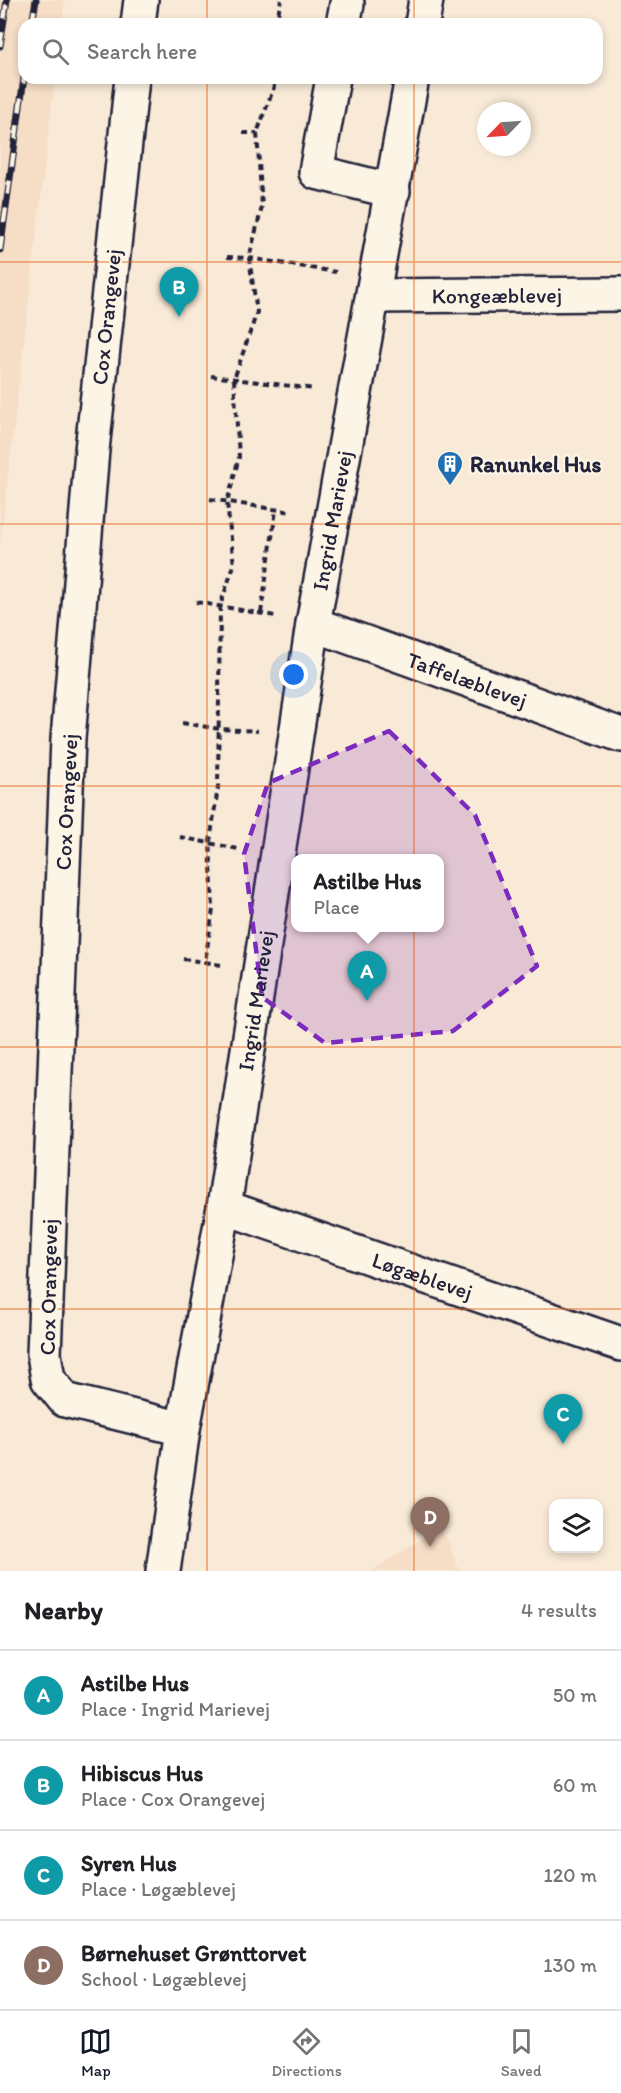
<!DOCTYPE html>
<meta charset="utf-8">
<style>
body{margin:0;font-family:Itim,sans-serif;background:#f6f6f6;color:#202124}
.controls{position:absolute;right:18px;bottom:18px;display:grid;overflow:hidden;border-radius:12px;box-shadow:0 3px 9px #0003}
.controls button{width:54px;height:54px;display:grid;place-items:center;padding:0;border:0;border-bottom:2px solid #e0e0e0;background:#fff;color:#202124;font:30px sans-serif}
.compass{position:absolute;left:477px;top:102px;width:54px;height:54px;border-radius:50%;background:#fff;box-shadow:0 3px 9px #0003;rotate:245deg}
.you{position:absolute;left:294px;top:675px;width:21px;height:21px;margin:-15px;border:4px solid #fff;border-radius:50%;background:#1a73e8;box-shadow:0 0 0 9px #1a73e833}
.badge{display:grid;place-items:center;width:39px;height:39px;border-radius:50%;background:#111827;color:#fff;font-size:20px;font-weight:700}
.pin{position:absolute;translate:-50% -50px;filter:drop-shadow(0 2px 3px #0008)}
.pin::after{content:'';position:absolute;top:32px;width:21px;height:18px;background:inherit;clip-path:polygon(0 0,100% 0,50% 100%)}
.popup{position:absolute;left:291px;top:854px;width:153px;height:78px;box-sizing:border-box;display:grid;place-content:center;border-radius:12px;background:#fff;filter:drop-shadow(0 2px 4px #0005);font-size:20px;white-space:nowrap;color:#757577}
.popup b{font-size:22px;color:#202124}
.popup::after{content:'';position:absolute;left:50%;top:100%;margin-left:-12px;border:12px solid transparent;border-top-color:#fff}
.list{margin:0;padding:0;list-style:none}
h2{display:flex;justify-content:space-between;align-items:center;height:78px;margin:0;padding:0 24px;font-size:26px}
h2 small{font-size:20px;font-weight:400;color:#757577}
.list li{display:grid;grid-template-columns:39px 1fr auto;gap:18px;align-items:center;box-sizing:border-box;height:90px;padding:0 24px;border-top:2px solid #e0e0e0}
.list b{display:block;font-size:22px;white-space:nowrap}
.list p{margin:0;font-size:20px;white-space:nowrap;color:#757577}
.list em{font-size:20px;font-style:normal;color:#757577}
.icon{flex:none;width:33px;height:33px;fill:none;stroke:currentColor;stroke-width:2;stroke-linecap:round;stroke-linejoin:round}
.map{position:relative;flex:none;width:621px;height:1571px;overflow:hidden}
.search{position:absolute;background:#fff;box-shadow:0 3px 9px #0003;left:18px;right:18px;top:18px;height:66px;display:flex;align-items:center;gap:15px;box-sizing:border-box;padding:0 21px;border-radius:18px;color:#757577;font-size:22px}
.sheet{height:438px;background:#fff}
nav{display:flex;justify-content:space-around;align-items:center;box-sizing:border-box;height:84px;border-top:2px solid #e0e0e0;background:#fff;font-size:16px;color:#757577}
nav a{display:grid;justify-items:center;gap:3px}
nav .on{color:#111827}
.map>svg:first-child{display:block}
.built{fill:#f5ddc6}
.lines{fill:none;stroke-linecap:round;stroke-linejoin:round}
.minor-casing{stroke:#22223b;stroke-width:38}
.path{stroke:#22223b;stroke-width:4;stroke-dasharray:6 4.5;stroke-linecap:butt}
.minor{stroke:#fcf5e5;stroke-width:33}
.rail-casing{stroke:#22223b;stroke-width:7}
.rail{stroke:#fcf5e5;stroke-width:4.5;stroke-dasharray:14;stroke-linecap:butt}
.marked{fill:#7b2cbf;fill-opacity:0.2;stroke:#7b2cbf;stroke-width:4.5;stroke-dasharray:12 8;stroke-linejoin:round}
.grid{fill:none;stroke:#e8590c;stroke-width:1.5;stroke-opacity:0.55}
.labels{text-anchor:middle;stroke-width:4.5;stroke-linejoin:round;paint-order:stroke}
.street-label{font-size:22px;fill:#22223b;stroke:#fcf5e5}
.poi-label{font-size:22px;font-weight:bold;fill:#22223b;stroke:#fcf5e5;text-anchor:start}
</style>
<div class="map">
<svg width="621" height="1571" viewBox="0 0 621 1571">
<rect width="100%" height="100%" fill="#f9ead7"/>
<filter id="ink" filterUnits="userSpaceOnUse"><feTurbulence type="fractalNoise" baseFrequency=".0167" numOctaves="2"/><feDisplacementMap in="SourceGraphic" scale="12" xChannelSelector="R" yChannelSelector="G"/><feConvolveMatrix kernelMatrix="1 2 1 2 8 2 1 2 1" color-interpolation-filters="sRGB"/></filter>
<g filter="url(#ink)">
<!-- built -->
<path class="built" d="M0 0H65L62 24H24V78H55L0 545Z
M440 1532 448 1540 457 1566 462 1571H372L429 1534Z"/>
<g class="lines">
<defs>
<g id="minor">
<path d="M138 24 141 0"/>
<path d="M343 24 347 4"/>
<path d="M422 24 426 0"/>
<path d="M132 78 92 450 68 739 44 1354 48 1379 65 1400 183 1429"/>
<path d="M333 78 316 172 393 191"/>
<path id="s1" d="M374 296 621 294"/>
<path id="s2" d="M313 624 621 735"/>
<path id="s3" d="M224 1207 621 1344"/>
<path id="s4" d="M163 1571 183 1429 224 1207 313 624 412 78"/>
</g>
</defs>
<!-- minor casing -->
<use href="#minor" class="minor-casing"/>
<!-- path -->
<path class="path" d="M276 24 281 0
M243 133H257
M227 257 249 258 336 272
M211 376 315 389
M210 499 292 512
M196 602 275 616
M261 613 276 510
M182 723 220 729 258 731
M180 837 238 849
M183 959 205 962
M221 965 205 962 213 909 210 842 218 787 220 606 234 565 227 503 239 457 234 379 257 312 249 258 262 207 257 133 274 87 273 78"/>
<!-- minor -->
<use href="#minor" class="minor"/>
<defs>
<path id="rail" d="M32 24 36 0
M0 46 7 0
M0 250 24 78"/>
</defs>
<!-- rail casing -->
<use href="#rail" class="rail-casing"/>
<!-- rail -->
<use href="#rail" class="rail"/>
</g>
</g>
<!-- marked area -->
<path class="marked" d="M389 731 475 815 537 966 453 1031 325 1043 262 997 244 854 268 783Z"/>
<!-- grid -->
<path class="grid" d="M207 0V24M414 0V24M207 78V1571M414 78V1571M0 262H621M0 524H621M0 786H621M0 1047H621M0 1309H621"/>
<!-- icons -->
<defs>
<symbol id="building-pin" viewBox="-11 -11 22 30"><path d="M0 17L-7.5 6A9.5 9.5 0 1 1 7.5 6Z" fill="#1f6fb2" stroke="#fcf5e5"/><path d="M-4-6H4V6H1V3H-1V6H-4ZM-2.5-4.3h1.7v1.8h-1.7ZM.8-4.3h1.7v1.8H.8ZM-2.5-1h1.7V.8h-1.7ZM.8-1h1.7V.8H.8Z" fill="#fff"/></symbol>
</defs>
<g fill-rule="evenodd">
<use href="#building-pin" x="435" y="449" width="30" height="40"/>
</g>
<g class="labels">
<!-- street labels -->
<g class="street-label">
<text dy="8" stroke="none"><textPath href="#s1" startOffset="123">Kongeæblevej</textPath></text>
<text transform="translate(106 317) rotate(-84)" y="8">Cox Orangevej</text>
<text dy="8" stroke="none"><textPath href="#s4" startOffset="1064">Ingrid Marievej</textPath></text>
<text dy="8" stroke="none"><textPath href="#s2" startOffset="164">Taffelæblevej</textPath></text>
<text transform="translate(66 802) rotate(-87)" y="8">Cox Orangevej</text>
<text dy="8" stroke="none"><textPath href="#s4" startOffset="578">Ingrid Marievej</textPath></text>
<text dy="8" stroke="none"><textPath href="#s3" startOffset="210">Løgæblevej</textPath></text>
<text transform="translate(48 1287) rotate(-89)" y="8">Cox Orangevej</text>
</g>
<!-- poi labels -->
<g class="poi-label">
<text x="470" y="472">Ranunkel Hus</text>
</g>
</g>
</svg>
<div class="controls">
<button><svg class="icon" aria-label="layers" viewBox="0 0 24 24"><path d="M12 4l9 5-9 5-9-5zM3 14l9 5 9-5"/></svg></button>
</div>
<svg class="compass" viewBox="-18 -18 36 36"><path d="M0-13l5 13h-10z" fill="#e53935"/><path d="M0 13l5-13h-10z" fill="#757577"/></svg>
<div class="you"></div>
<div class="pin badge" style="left:367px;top:1001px;background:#0f9aa8">A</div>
<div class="popup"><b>Astilbe Hus</b>Place</div>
<div class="pin badge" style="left:179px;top:317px;background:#0f9aa8">B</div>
<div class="pin badge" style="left:563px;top:1444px;background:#0f9aa8">C</div>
<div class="pin badge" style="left:430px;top:1547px;background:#8d6e63">D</div>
<div class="search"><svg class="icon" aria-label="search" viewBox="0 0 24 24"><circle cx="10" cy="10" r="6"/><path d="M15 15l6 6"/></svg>Search here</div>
</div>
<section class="sheet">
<h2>Nearby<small>4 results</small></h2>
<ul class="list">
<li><span class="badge" style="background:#0f9aa8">A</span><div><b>Astilbe Hus</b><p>Place · Ingrid Marievej</p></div><em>50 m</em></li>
<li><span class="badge" style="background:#0f9aa8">B</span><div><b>Hibiscus Hus</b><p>Place · Cox Orangevej</p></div><em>60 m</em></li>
<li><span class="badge" style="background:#0f9aa8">C</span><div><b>Syren Hus</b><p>Place · Løgæblevej</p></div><em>120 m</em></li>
<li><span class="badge" style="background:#8d6e63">D</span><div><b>Børnehuset Grønttorvet</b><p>School · Løgæblevej</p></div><em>130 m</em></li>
</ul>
</section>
<nav>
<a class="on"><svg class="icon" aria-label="map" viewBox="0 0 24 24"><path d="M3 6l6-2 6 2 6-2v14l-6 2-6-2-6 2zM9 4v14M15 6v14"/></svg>Map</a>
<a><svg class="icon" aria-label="directions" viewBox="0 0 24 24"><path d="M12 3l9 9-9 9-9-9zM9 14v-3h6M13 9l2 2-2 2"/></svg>Directions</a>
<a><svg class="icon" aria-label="saved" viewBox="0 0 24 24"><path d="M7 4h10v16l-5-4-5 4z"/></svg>Saved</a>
</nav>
